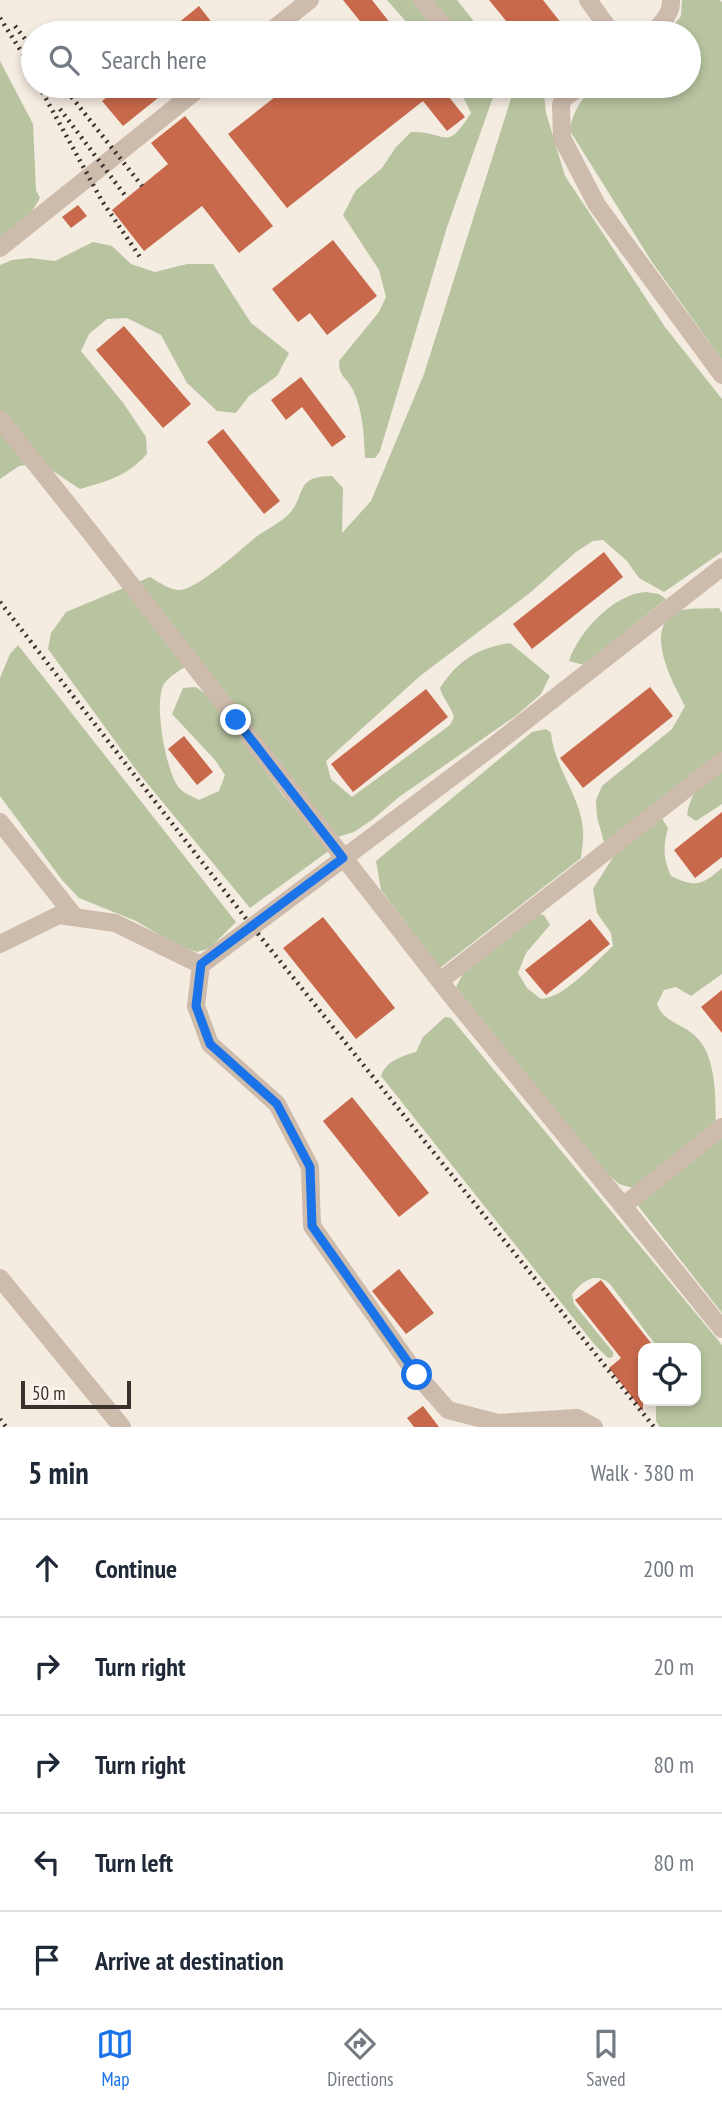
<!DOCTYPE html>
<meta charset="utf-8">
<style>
body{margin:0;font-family:"PT Sans Narrow",sans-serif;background:#f6f6f7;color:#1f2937}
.controls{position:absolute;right:21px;bottom:21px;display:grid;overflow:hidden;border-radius:14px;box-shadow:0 4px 10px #0003}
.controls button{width:63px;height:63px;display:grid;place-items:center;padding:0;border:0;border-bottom:2px solid #e0e1e3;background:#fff;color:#1f2937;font:35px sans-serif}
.scale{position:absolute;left:21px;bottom:18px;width:110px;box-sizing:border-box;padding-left:7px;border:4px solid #3b302b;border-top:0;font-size:19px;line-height:24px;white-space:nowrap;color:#3b302b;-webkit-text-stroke:5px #fbf5ee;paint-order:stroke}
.stop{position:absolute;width:21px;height:21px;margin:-16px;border:5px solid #1a73e8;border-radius:50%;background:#fff}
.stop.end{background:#1a73e8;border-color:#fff;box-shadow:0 2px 7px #0008}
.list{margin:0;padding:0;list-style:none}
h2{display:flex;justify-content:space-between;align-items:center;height:91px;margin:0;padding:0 28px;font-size:30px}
h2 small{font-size:23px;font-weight:400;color:#747a83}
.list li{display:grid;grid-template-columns:46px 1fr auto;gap:21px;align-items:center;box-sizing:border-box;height:98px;padding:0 28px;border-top:2px solid #e0e1e3}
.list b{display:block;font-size:26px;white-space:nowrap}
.list em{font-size:23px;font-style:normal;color:#747a83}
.icon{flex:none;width:38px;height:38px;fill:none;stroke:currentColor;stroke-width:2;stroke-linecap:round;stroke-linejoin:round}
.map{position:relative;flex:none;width:722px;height:1427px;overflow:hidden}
.search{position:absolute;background:#fff;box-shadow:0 4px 10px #0003;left:21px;right:21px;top:21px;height:77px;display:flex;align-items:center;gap:18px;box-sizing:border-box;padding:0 24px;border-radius:38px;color:#747a83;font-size:26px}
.sheet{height:581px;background:#fff}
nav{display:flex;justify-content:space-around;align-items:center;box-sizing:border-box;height:98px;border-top:2px solid #e0e1e3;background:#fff;font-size:19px;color:#747a83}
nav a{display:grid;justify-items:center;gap:4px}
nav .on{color:#1a73e8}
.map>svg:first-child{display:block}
.green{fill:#b8c4a0}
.building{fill:#c8694b}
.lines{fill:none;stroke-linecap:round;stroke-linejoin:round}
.minor{stroke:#cdbbac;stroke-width:18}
.rail{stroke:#3b302b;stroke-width:4.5;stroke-dasharray:2 5;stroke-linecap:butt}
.route{stroke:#1a73e8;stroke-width:9}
</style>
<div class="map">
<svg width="722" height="1427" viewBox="0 0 722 1427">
<rect width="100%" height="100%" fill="#f4ebe1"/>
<!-- green -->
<path class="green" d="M387 0H415L441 33H416Z
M431 0H457L483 33H456Z
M682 0H719L722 2V360L652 262 570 131C571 115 583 93 599 86 609 82 674 86 689 86V33H667L681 16Z
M0 61 33 124 36 190 40 198 31 213 0 239Z
M458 86H497L447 227 380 451 375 458H365C364 436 363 410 353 390 347 377 339 378 339 361L379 312 386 297 379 270 343 215 356 190 382 168 396 147 411 132C448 131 445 154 471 113Z
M515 86H543L546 113 565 176 665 327 722 399V552L664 592 639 578 627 561 603 540 593 541 576 552 531 592 420 676 326 761 331 779 352 797 450 725 454 717C451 706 443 699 440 688 458 660 478 648 510 643L550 676 541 694 517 715 399 797 372 820 354 832 334 838 292 777 277 763 190 664C181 670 170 675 164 684 153 702 166 774 180 789 185 794 194 797 199 800L219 791 225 775 215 760 172 714 183 688 196 687 212 699 282 794 330 850 250 908 137 771 48 649 51 633 66 612 150 577C159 582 169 590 180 590 199 588 240 550 256 537 266 529 279 524 288 515 307 496 293 476 332 476L343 488 342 533 371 501 424 374Z
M93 242 112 246 131 264 155 272 187 264H213L251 323 289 353 277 376 249 396 236 413 217 411 187 383 161 335 127 318 107 319 89 334 81 351 124 404 146 437 147 454C127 476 108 481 80 489L41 463 19 466 0 479V265L12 260 30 258 55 261Z
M646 592 659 594 666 599 584 665 569 661C579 631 614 594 646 592Z
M719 608 722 613V752L605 846 597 817 596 800 602 786 672 729 685 706C673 683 643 630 676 612 686 607 707 609 719 608Z
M18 645 236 922 210 948 197 952 175 944 136 921 79 898 62 880 0 796V678L10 654Z
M546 729 551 733C554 767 580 795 583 829 584 838 582 849 581 858L440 968 381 890 376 861 532 732Z
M722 768V804L696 821 687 815C691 790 702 783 722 768Z
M661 817 668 828C663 847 663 858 671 876 696 888 702 885 722 868V974L691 996 676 987 664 990 657 1004C663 1020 676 1022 689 1031 717 1049 715 1093 716 1123L633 1188 619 1184 600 1167 456 987 466 968 536 914 544 915 550 925 526 953 518 973 527 988 541 999C566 997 595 962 613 946L611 933 597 913 593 889 617 851Z
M445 1017 451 1018 722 1345V1427H660L656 1421V1406L664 1401H696V1348H658L610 1284C596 1271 582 1281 572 1294L574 1304 613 1352V1357L608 1358 594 1344 381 1076C386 1061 402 1056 416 1052L423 1037Z
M722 1134V1313L639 1207 638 1201Z"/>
<!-- building -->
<path class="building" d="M343 0H372L398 33H355L364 26Z
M489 0H543L569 33H516Z
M199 6 220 33H185L177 24Z
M121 86H148L158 98 123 126 102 101Z
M289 86H440L465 117 447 131 423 101 287 208 228 134Z
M185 116 273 226 239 253 202 206 144 251 112 210 168 164 151 143Z
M78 205 87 216 71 228 62 217Z
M333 240 377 296 327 335 310 313 298 322 272 289Z
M124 326 191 404 163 428 96 350Z
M301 377 346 437 332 447 302 407 286 420 271 400Z
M223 429 280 501 264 514 207 442Z
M604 552 623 577 532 649 513 624Z
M650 687 673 716 583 788 560 758Z
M426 689 448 717 353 792 331 764Z
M184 736 213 772 197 785 168 749Z
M722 812V857L695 878 674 850Z
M323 917 395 1008 356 1039 283 948Z
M590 919 610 944 546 995 525 970Z
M722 990V1033L701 1007Z
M352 1097 429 1193 399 1217 323 1121Z
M399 1269 434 1313 406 1334 372 1291Z
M601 1280 655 1348H643V1411L609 1368 621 1358 575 1300Z
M423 1406 439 1427H414L407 1418Z"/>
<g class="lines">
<!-- minor -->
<path class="minor" d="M422 0 449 33
M588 0 612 33
M268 33 310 0
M651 33C661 25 672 14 671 0
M581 86 563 99 561 105 562 138 597 205 722 375
M0 248 202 86
M0 419 90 532 450 994 623 1206
M0 822 75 917
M0 944 59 915 115 923 201 965 492 747 722 567
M201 965 196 1006 210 1044 277 1104 310 1167 312 1226 417 1375 448 1410 498 1423 577 1418 594 1427
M440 981 722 761
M722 1127 623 1206 722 1329
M0 1278 122 1427"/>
<!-- rail -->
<path class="rail" d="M0 18 33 70
M15 26 33 49
M39 86 102 201 142 260
M63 86 142 186
M60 109 127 198
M0 602 251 925 654 1427
M0 1419 6 1427"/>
</g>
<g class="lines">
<!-- route -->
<path class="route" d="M236 720 343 858 201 964 196 1006 210 1044 277 1104 310 1167 312 1226 417 1375"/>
</g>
</svg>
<div class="controls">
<button><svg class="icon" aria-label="locate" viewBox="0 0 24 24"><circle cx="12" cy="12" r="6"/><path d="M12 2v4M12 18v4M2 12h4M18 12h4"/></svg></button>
</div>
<div class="scale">50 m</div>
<div class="stop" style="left:417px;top:1375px"></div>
<div class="stop end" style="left:236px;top:720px"></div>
<div class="search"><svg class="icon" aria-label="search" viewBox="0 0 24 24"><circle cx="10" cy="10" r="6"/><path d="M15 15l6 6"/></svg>Search here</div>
</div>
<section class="sheet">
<h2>5 min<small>Walk · 380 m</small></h2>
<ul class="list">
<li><svg class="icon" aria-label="ahead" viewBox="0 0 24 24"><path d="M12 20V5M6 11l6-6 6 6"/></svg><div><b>Continue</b></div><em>200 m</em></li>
<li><svg class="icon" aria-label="right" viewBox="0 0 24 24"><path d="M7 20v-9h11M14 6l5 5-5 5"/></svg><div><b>Turn right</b></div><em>20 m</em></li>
<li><svg class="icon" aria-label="right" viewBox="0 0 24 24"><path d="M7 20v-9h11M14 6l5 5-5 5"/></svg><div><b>Turn right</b></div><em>80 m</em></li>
<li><svg class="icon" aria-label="left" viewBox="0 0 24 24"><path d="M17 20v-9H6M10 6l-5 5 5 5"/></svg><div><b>Turn left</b></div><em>80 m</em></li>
<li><svg class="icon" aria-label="arrive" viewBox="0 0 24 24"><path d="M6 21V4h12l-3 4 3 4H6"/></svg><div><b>Arrive at destination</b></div></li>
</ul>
</section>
<nav>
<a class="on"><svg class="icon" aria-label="map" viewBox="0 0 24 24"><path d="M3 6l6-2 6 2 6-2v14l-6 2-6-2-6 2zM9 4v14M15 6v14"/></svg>Map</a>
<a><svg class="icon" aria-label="directions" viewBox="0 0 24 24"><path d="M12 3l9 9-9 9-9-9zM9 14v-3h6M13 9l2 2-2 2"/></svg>Directions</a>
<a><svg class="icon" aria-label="saved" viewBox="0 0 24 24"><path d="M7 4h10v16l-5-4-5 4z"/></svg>Saved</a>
</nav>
